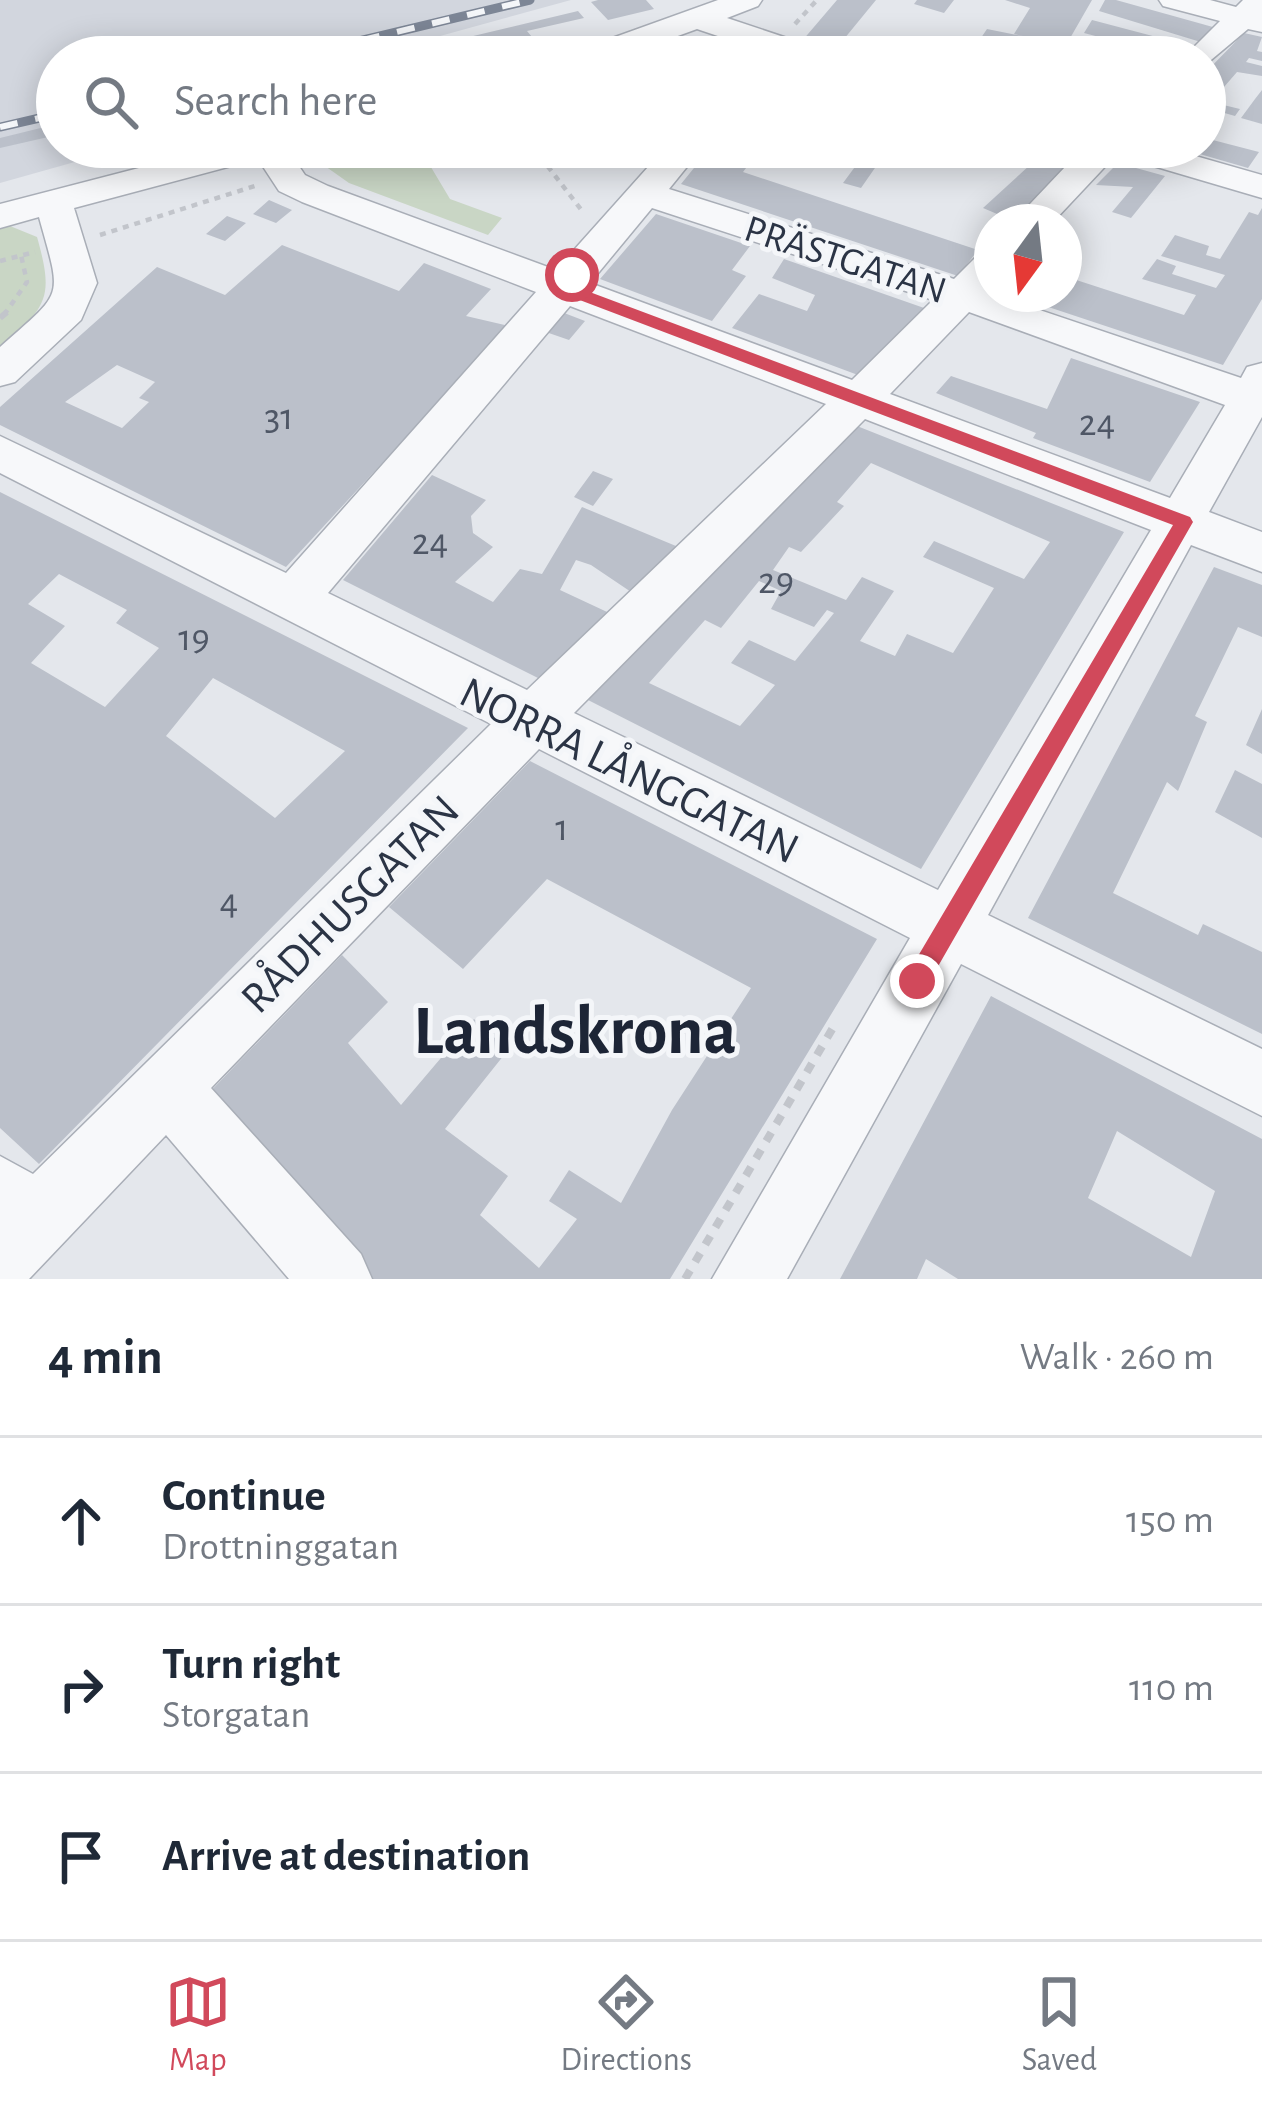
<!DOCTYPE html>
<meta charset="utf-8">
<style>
body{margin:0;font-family:"Alegreya Sans",sans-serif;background:#f6f6f7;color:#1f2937}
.compass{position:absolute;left:974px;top:204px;width:108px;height:108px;border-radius:50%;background:#fff;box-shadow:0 6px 30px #0003;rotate:195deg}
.stop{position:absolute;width:36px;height:36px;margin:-27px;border:9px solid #d1495b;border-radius:50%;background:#fff}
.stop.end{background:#d1495b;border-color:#fff;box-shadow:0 3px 12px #0008}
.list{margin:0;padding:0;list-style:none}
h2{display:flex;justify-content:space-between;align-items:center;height:156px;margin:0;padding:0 48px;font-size:51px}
h2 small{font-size:39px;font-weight:400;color:#747a83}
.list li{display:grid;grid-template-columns:78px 1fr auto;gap:36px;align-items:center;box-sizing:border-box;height:168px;padding:0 48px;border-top:3px solid #e0e1e3}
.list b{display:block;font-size:45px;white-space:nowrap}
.list p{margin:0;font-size:39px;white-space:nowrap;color:#747a83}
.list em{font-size:39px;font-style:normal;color:#747a83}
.icon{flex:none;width:66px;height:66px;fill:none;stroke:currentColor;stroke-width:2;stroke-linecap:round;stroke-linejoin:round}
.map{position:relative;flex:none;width:1262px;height:1279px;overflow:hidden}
.search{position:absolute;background:#fff;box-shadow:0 6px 30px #0003;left:36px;right:36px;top:36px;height:132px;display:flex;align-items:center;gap:30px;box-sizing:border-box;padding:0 42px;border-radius:66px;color:#747a83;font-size:45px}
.sheet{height:660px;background:#fff}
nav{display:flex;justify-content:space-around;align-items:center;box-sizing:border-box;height:168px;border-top:3px solid #e0e1e3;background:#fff;font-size:33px;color:#747a83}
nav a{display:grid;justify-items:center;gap:6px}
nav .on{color:#d1495b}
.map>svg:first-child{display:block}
.built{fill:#d2d6de}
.green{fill:#c9d6c5}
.building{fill:#bbc0ca;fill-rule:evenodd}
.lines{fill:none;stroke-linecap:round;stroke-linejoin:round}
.minor-casing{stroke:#a9aeb7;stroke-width:3}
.path-far2{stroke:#c2c5cb;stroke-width:4.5;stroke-dasharray:6 6;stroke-linecap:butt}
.path-far1{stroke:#c2c5cb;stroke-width:6;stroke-dasharray:9 9;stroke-linecap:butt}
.path{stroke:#c2c5cb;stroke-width:8;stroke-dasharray:10 10;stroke-linecap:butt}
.minor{fill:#f7f8fa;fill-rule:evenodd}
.rail-casing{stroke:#7d8696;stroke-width:9}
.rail{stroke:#f4f6f9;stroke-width:6;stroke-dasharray:18;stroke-linecap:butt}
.route{fill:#d1495b}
.labels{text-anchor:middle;stroke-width:10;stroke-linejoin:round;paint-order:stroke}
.far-street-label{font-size:39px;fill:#2b3445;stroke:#f4f6f9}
.number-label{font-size:39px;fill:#4f5766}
.street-label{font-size:45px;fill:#2b3445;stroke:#f4f6f9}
.near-district-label{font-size:69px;font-weight:bold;fill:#1d2536;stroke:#f4f6f9}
</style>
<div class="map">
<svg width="1262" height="1279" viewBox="0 0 1262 1279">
<rect width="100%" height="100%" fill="#e4e7ec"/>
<!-- built -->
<path class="built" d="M0 0H571L364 57H57V147H128L0 183Z"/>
<!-- green -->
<path class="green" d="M356 147H419L450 199 502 218 488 235 349 183 315 159Z
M10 226 37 237C55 300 46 306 0 349V228Z"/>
<!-- building -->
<path class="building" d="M598 0H646L654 9 608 20 591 2Z
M837 0H876L835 50 802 41Z
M917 0H954L944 13 914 4Z
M1005 0H1092L1069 40 1120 57H1092L1064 49 1060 57H968L987 29 1027 37 1014 34 1030 8Z
M1105 0H1116L1220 29 1204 43 1099 11Z
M578 11 584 18 527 31 537 43 514 49 481 57H385Z
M1092 20 1183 44 1175 57 1084 33Z
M1244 33 1262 37 1257 51 1262 52V61L1249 58 1246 62 1262 66V76L1237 72 1211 102 1240 109 1235 116 1221 112 1214 122 1205 119V73Z
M882 42 930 56 929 57H871Z
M1262 90V124L1241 118 1255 99Z
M57 124V135L0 148V138Z
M1205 138 1259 152 1248 168 1179 148 1205 147Z
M711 147H776L805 156 797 167 756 155 743 172 978 250 958 276 681 184Z
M978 147H1067L1091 154 1022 222H1016L983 208 1031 164Z
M860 160 877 165 861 188 843 183Z
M1118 163 1165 176 1131 218 1112 212 1133 187 1096 185Z
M269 200 292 210 276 223 253 214Z
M1262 208V299L1223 365 1012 295 1064 294V259L1070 261 1064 276 1184 315 1196 295 1142 279 1157 259 1176 266 1172 274 1216 288 1225 275 1161 256 1175 235 1209 246 1206 255 1220 259 1249 212 1258 215Z
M656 214 750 246 732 270 746 276 712 321 600 279Z
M227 216 246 223 225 241 206 234Z
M282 245 399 291 424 263 491 289 466 316 509 326 286 567 0 425V407L157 267 225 295ZM117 365 155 382 139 398 149 402 122 428 65 402Z
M784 259 927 309 866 378 732 328 759 294 807 311 815 295 772 278Z
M559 311 585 321 569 340 543 331Z
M1071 358 1200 402 1150 482 1033 438 1036 433 936 393 951 376 1047 409Z
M857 426 1124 532 921 869 588 700ZM871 463 1050 542 1024 579 934 541 923 557 994 588 953 653 907 634 895 656 860 641 894 591 862 577 846 600 773 570 789 547 801 552 844 506 837 502ZM759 581 781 591 771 609 814 627 827 610 834 613 795 661 749 640 731 663 775 685 740 726 649 683 705 620 721 628Z
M593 471 613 479 593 506 574 497Z
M432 475 486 500 471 516 473 533 493 547 455 582 493 602 520 569 542 574 582 507 688 551 640 598 591 565 576 560 560 590 620 618 552 685 343 580Z
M0 492 468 728 39 1164 0 1128ZM59 574 127 610 116 623 159 648 105 707 31 663 65 626 28 604ZM213 678 345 751 275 818 166 736Z
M1214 567 1262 585V637L1238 627 1195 716 1207 722 1178 791 1167 782 1113 893 1198 935 1203 924 1262 952V1034L1028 918Z
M1262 709V754L1246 745Z
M530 761 877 939 670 1279H371L204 1098 342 955 388 1002 348 1043 401 1105 474 1019 508 1050 445 1129 508 1176 480 1215 539 1268 577 1219 549 1201 569 1170 621 1203 672 1110 751 988 547 879 463 969 389 907Z
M1235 770 1262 784V838L1215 812Z
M991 996 1262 1139V1279H958L926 1259 917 1279H840ZM1117 1131 1215 1191 1191 1257 1088 1198Z"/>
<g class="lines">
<defs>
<path id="minor" d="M718 0H762L758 6 727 18 823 50 828 57H780L697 29 620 57H574L579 50Z
M1159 0H1210L1236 7 1243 0H1262V32L1248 29 1205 65V57H1184L1220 21 1163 6Z
M220 147H286L305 175 328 186 556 270 666 147H703L669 189 954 279 978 255 992 251V294L1241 378 1247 367 1262 363V417L1209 512 1262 532V572L1191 545 988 915 1262 1049V1116L961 964 787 1279H712L910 938 539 749 211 1088 361 1254 372 1279H289L166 1135 29 1279H0V1156L33 1174 491 724 0 473V436L286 573 536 292 302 202 279 191 258 159 74 208 97 283 81 320 15 382 0 386V347C65 289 62 301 39 217L0 228V204ZM652 208 933 300 852 380 590 283ZM570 306 826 404 527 690 328 593ZM969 312 1225 405 1170 498 890 394ZM865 419 1151 530 938 890 574 713Z
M1084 147H1164L1262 175V198L1116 155 1053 222H1013Z"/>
</defs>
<!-- minor casing -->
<use href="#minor" class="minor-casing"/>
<!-- path-far2 -->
<path class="path-far2" d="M795 24 817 0
M533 147 583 212
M314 159 356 147
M100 235 258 185
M0 261 35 252
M4 315 27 282 21 255"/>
<!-- path-far1 -->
<path class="path-far1" d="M0 318 7 312"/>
<!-- path -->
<path class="path" d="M685 1279 834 1026"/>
<!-- minor -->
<use href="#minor" class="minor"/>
<defs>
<path id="rail" d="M292 57 530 0
M0 127 57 114"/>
</defs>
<!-- rail casing -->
<use href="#rail" class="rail-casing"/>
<!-- rail -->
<use href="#rail" class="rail"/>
</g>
<!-- route -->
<path class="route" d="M572 270 580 275 571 285 1190 517 1193 522 925 989H908V973L1173 525 556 291V284Z"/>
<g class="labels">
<!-- far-street labels -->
<g class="far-street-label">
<text transform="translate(846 258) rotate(18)" y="14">PRÄSTGATAN</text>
</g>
<!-- number labels -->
<g class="number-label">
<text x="279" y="429">31</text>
<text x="1097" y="435">24</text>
<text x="430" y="554">24</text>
<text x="776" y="593">29</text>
<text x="194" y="650">19</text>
<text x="562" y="840">1</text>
<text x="229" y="914">4</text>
</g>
<!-- street labels -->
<g class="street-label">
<text transform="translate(630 769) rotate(26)" y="16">NORRA LÅNGGATAN</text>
<text transform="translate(349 903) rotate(-45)" y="16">RÅDHUSGATAN</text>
</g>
<!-- near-district labels -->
<g class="near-district-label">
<text x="575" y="1053">Landskrona</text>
</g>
</g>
</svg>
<svg class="compass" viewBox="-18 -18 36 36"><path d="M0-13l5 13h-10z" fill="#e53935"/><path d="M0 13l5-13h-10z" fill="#747a83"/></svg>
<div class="stop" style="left:572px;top:275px"></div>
<div class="stop end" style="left:917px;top:981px"></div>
<div class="search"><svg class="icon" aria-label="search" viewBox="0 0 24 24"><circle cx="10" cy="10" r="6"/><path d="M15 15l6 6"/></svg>Search here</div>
</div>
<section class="sheet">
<h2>4 min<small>Walk · 260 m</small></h2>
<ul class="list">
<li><svg class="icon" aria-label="ahead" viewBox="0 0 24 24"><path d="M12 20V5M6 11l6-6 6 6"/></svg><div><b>Continue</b><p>Drottninggatan</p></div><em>150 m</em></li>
<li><svg class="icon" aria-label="right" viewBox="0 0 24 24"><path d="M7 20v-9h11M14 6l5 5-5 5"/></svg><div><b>Turn right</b><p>Storgatan</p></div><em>110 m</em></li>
<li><svg class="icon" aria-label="arrive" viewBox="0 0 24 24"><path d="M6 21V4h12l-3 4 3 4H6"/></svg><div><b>Arrive at destination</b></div></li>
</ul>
</section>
<nav>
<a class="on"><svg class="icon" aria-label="map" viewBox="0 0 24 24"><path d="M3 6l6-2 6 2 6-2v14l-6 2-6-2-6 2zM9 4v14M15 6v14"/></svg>Map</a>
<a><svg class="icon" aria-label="directions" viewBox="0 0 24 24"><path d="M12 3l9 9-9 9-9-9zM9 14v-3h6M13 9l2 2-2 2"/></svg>Directions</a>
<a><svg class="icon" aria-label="saved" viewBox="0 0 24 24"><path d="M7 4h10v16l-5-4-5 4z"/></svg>Saved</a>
</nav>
